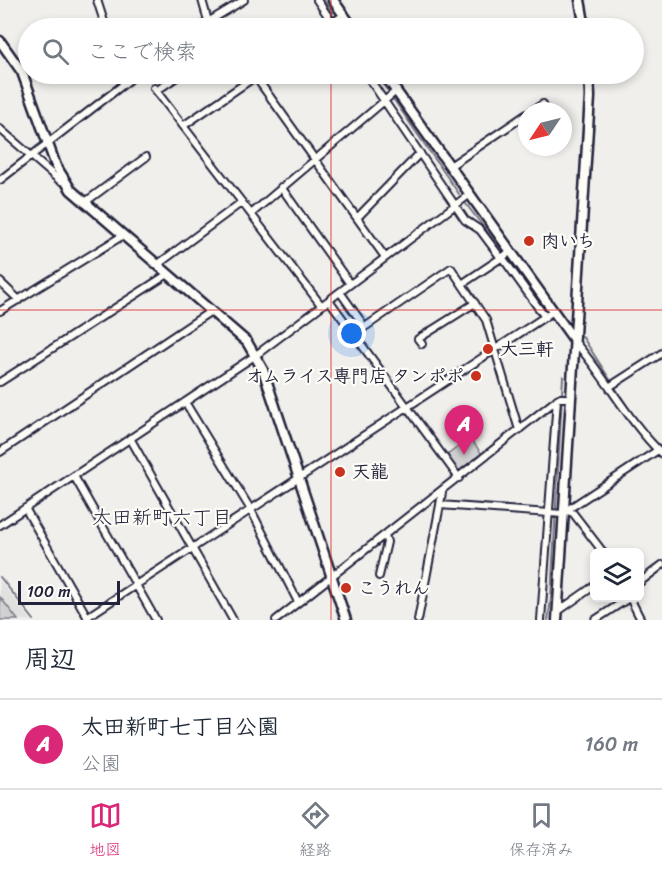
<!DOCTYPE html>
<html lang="ja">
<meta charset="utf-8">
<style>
body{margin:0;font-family:Sriracha,"Klee One",sans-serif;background:#f2f2f3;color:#1f2937}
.controls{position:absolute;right:18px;bottom:18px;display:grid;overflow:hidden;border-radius:9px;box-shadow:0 3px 9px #0003}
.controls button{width:54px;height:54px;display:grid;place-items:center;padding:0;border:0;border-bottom:2px solid #e0e1e3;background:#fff;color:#1f2937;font:30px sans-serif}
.compass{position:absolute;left:518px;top:102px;width:54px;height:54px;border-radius:50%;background:#fff;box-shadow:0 3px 9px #0003;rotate:235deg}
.scale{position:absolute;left:18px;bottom:15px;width:102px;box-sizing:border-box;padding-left:6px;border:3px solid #22223b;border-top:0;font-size:16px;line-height:21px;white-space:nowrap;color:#22223b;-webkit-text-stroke:4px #fdfcf7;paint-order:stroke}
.you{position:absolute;left:352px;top:334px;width:21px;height:21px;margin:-15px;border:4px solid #fff;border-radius:50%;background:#1a73e8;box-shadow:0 0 0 9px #1a73e833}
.badge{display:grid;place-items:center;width:39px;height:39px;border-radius:50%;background:#db2777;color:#fff;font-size:20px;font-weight:700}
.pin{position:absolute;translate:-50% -50px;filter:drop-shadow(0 2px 3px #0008)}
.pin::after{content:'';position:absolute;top:32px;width:21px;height:18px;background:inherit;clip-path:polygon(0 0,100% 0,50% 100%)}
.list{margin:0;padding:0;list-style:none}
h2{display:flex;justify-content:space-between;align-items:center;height:78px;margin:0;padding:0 24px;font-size:26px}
h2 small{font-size:20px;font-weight:400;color:#747a83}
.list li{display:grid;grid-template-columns:39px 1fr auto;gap:18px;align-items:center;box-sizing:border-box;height:90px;padding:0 24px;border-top:2px solid #e0e1e3}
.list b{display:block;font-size:22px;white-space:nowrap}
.list p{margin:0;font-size:20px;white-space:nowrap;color:#747a83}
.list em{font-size:20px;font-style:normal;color:#747a83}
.icon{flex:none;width:33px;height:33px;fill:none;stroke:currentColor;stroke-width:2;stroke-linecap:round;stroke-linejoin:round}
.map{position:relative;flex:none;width:662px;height:620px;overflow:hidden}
.search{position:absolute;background:#fff;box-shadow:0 3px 9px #0003;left:18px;right:18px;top:18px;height:66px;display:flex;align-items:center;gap:15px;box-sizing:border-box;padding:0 21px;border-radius:33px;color:#747a83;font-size:22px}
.sheet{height:168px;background:#fff}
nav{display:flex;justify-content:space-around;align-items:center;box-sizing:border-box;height:84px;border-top:2px solid #e0e1e3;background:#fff;font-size:16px;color:#747a83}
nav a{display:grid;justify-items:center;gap:3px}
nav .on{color:#db2777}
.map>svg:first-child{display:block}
.built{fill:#e0e0df}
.green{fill:#d2d1d1;stroke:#7a7a86;stroke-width:1.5}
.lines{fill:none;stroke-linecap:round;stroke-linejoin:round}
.stream{stroke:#737381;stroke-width:2}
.street-casing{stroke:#22223b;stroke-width:10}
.secondary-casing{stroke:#22223b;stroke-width:13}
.street{stroke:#fdfcf7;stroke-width:6}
.secondary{stroke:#fdfcf7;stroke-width:8}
.grid{fill:none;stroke:#d62828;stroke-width:1.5;stroke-opacity:0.55}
.poi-dot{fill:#c8321e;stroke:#fdfcf7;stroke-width:2}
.labels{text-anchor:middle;stroke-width:4.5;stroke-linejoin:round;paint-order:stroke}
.poi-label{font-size:18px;font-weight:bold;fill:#22223b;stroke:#fdfcf7;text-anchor:start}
.neighbourhood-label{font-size:20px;fill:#22223b;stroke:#fdfcf7}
</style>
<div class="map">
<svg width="662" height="620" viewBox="0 0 662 620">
<rect width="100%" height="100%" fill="#f0efec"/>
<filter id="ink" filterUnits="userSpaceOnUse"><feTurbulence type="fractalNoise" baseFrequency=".0167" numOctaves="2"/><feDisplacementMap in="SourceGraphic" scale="12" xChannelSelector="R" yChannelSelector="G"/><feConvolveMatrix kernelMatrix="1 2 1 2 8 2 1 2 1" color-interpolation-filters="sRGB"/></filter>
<g filter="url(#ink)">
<!-- built -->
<path class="built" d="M0 581 31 620H0Z"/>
<!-- green -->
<path class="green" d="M470 438 482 454 457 472 446 456Z
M0 597 18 620H0Z"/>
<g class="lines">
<!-- stream -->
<path class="stream" d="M324 0 333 13
M341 24 344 28
M375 74 387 90
M394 100 459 194
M466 204 502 251
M506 257 543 309
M582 336 634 417
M636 429 644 439
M0 577 34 620
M548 620 551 599 563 376"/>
<defs>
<path id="street" d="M97 0 106 28
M202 0 210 28
M317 0 336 28
M198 28 244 0
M324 28 344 15
M120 74 123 84
M366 74 465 220 480 230 501 258
M255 76 385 257
M154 88 321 305
M156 91 181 74
M532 111 543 104
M183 126 259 74
M0 129 59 180 66 183
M450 166 527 114
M0 180 137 74
M281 187 350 284
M84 203 146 157
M251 214 396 91
M357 218 420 153
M502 257 545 317
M157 265 242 202
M0 282 19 300
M462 284 510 252
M340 292 365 327 451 268 486 320 519 430
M329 300 459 478
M0 311 122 236
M574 341C606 377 627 420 662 454
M422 344 418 339 475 303
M0 382 168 274
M609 387 662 353
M185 402 251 510 298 602
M130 438 233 620
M0 452 211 311
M74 476 156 620
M442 492 440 505 563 514
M25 508 89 620
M564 510 573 513 603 552
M567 510 658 450
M0 525 256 355 470 194
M379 576 387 542 385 535
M640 582 662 565
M630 598 641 620
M557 612 594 586
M87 617 552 312
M276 620 559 398H571
M418 620 440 505
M541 620 557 399
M595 620 629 598"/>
<path id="secondary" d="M333 0 353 28
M580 0 585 28
M0 41 22 72 56 166 71 190 247 342 263 370 346 620
M384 74 574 340
M557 620 590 97 589 74"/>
</defs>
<!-- street casing -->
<use href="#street" class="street-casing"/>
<!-- secondary casing -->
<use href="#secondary" class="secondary-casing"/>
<!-- street -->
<use href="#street" class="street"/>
<!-- secondary -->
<use href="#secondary" class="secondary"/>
</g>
</g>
<!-- grid -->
<path class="grid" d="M331 0V28M331 74V620M0 310H662"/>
<!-- markers -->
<g class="poi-dot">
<circle cx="529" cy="241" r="6"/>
<circle cx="488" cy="349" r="6"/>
<circle cx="476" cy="376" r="6"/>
<circle cx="340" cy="472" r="6"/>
<circle cx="346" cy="588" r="6"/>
</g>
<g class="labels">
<!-- poi labels -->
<g class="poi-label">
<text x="541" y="247">肉いち</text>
<text x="500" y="355">大三軒</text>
<text x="464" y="382" text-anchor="end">オムライス専門店 タンポポ</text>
<text x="352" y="478">天龍</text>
<text x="358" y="594">こうれん</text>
</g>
<!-- neighbourhood labels -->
<g class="neighbourhood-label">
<text x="162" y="524">太田新町六丁目</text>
</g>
</g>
</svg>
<div class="controls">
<button><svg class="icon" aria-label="layers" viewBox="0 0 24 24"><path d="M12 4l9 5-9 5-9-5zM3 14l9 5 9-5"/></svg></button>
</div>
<svg class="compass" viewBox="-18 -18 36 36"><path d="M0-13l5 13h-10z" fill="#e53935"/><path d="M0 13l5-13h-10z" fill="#747a83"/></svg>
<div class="scale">100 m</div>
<div class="you"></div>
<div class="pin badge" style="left:464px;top:455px">A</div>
<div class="search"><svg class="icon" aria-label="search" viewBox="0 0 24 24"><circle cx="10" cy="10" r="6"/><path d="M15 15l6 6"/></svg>ここで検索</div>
</div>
<section class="sheet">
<h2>周辺<small></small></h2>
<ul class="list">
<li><span class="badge">A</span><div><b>太田新町七丁目公園</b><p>公園</p></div><em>160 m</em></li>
</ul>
</section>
<nav>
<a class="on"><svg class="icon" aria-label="map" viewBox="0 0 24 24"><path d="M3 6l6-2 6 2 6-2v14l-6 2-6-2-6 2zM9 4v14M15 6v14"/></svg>地図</a>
<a><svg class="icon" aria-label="directions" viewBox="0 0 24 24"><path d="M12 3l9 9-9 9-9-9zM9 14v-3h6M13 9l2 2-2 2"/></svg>経路</a>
<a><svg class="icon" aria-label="saved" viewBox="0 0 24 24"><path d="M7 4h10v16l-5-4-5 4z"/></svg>保存済み</a>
</nav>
